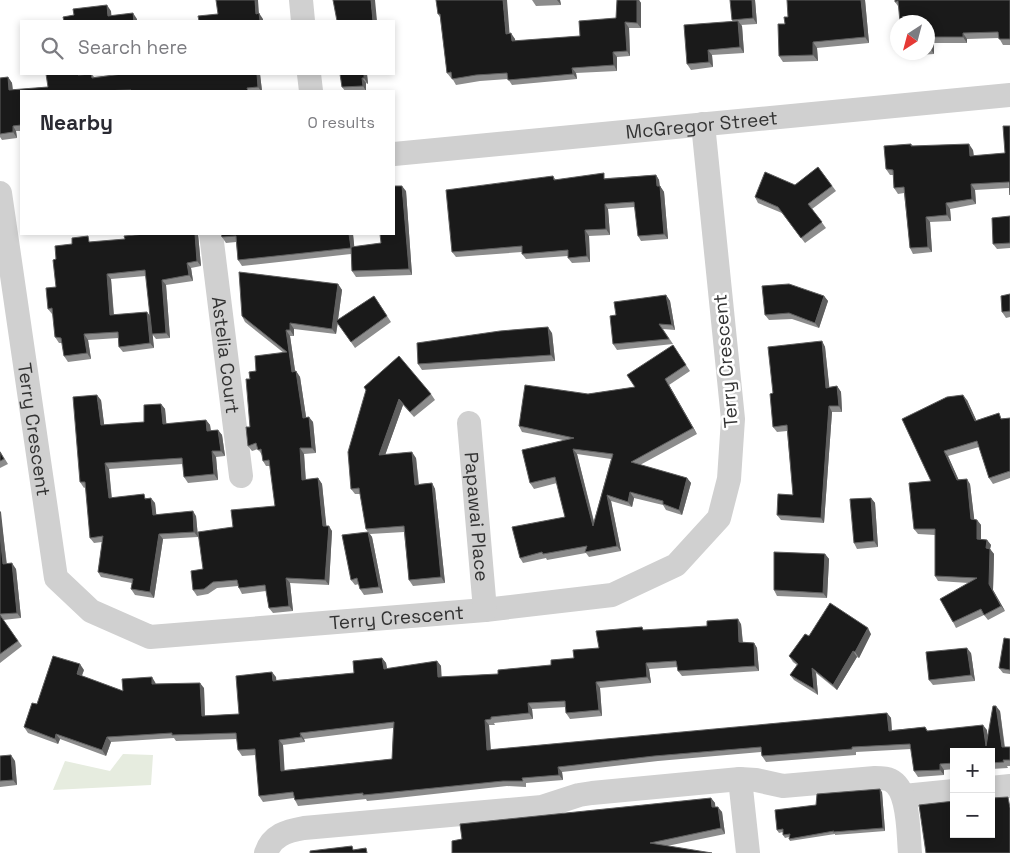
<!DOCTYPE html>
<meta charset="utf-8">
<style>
body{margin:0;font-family:"Space Grotesk",sans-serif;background:#f2f2f3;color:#2b2b33}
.controls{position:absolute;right:15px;bottom:15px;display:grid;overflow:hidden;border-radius:0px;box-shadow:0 2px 8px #0003}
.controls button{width:45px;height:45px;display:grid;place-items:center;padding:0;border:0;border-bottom:1px solid #e1e1e2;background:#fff;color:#2b2b33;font:25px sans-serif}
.compass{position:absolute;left:890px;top:15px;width:45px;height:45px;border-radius:50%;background:#fff;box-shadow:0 2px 8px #0003;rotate:216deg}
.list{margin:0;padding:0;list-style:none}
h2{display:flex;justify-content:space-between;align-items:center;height:65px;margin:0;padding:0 20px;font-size:21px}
h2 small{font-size:16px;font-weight:400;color:#7c7c81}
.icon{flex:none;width:28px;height:28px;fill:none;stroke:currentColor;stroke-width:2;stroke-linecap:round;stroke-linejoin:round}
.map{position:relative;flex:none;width:1010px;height:853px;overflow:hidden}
.search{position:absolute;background:#fff;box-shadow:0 2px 8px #0003;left:20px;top:20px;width:375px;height:55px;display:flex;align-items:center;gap:12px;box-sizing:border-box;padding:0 18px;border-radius:0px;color:#7c7c81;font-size:19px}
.panel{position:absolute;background:#fff;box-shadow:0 2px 8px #0003;left:20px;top:90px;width:375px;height:145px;border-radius:0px}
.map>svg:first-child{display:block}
.green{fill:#e6ecdf}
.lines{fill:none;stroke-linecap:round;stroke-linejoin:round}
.minor{stroke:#d0d0d0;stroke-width:24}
.wall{fill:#8c8c8c;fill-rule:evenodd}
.shaded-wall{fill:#5f5f5f}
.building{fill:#1a1a1a;stroke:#5f5f5f;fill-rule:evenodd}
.labels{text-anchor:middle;stroke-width:5;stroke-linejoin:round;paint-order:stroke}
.street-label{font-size:19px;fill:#333;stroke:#fff}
</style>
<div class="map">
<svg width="1010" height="853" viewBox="0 0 1010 853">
<rect width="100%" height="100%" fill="#fff"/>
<!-- green -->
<path class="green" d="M123 754 153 755 151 785 53 790 65 761 110 771Z"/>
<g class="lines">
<!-- minor -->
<g class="minor">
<path d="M301 0 303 21"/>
<path d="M309 74 311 91"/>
<path id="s1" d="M394 154 1010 95"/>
<path id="s2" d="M0 193 56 578 91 611 150 637 485 610 612 595 676 565 719 518 729 479 733 419 703 124"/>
<path id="s3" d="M211 234 241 476"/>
<path id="s4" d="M469 423 485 610"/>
<path d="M740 779 748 853"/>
<path d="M991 788 1010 786"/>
<path d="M904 796 954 791"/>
<path d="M266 853C272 835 287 831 304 828L542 807 579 795 592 793 740 779 756 780 783 786 875 778C880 778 886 778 890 780 910 789 908 834 910 853"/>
</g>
</g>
<!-- wall -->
<path class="wall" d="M436 0 509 33 515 39V41L580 36 616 18 617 0H639L641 3V28H629L630 56 617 57V71L576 73 577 79 512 85 508 79 480 81 456 85 452 78H451L447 73 440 17 438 14Z
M532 0H560L561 5 536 6Z
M755 0 757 24 741 25 742 26 744 53 712 55 713 67 691 70 687 64 733 21 732 20Z
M865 0 869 43 817 48 818 61 783 62 779 56 785 24 788 17Z
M1010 0V45H1003L999 38 967 39V43H934V54L903 56 900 52H928V22L898 6 895 2Z
M92 74 94 77 122 74H260L262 91H21V131H16L17 138 2 140 0 137V78L8 77 12 83 13 90 48 87 82 75Z
M340 74H367L368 84 366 83V91H345L342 87Z
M911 144 913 146 973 150 974 156 1005 153 1009 188 975 190 976 204 950 209 951 221 930 222 932 252 913 254 910 248 904 193 898 194 894 188 893 175H890L886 169Z
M818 167 836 191 812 209 826 228 805 243 782 213 758 203 755 197 795 185Z
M656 175 659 180 660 186 664 192 668 239 641 241 638 236 635 207 608 209 610 235 589 236 590 262 572 263 568 258V256L526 259 522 254V252L456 257 452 252 553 176 556 180 607 178Z
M406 191 412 275 356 277 352 271 351 254 242 266 238 260 236 242 226 243 222 237 221 234H353L354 247 381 243Z
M1010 216V248L997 249 993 244Z
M198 234 201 266 191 268 193 281 166 285 170 338 156 339 152 334 154 348 123 352 119 347 118 338 88 340 91 359 68 362 64 356 62 343H59L55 337 53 314H52L48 309 56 287V259L92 242ZM146 276 150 317 114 314 111 279Z
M338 284 342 290 338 320 374 296 391 322 355 348 338 323 336 334 294 329V336H290L295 371H296L300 377 306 417 313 422 316 453 304 454 306 480 318 478 322 484 326 526 332 531 329 585 290 583 293 611 273 613 269 608 266 591 242 594 238 586 217 588 208 594 197 596 193 590 203 569 233 527 275 506 270 466H266L263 461 262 455 258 449 252 451 248 446 250 427V379L284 353 245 322 242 316Z
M1010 294V317L1006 318 1002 312Z
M666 295 670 301 675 330 663 329 673 344 617 350 613 344 616 315Z
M824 296 828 301 819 328 792 319 769 320 765 315Z
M552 333 555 361 422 370 418 364Z
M822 341 825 347 829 387 837 386 841 392 842 412H832L824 523 781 520 777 515 793 495 787 431 777 432 773 427V393Z
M673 345 690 371 669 385 697 434 640 465 687 478 691 483 682 515 666 510 663 505 634 498 632 507 611 501 621 551 589 557 586 553 547 560 546 558 523 563 520 558 565 517 557 483 534 489 530 483 563 440 522 432 519 426 588 394 635 387ZM577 454 611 459 594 521Z
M366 390 431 394 435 400 414 417 403 405 385 455 416 458 419 484 432 483 435 489 445 583 413 586 409 580 404 532 370 534 372 537 383 593 364 595 360 589 359 584 355 585 351 580 368 532 366 529 360 494H355L351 489Z
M101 400 104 425 144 422 161 404 165 409 166 424 206 420 210 425 211 430H218L222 435 225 456 216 457 218 480 188 483 184 477 183 464 109 469 112 498H147L155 503 156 514 196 516 198 537 163 539 154 598 135 595 131 589 132 583 101 577 98 572 102 542 94 543 90 538 86 487 84 488 80 482Z
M967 400 976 420 1010 418V478L993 484 989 478 979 447 948 456 958 479 970 484 974 519 977 520 981 525V539L987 540 991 545 990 549 994 554 993 590 1005 611 988 620 984 615 956 628 953 622 969 583 938 581 935 576V535L918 534 914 529 931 481 902 419Z
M0 451 8 464 0 468Z
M871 498 875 503 878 547 857 549 854 543Z
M0 511 7 564 16 569 21 618 3 620 22 646 0 663Z
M825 554 829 559 827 598 777 596 774 590Z
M741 624 743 642 754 643 757 648 759 671 682 676 678 671V667L649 669 651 683 600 688 602 716 570 719 566 713V707L532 709 533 719 494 723 495 725H489L491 750 887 713 891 718 892 730 925 727 928 731 987 730V735L1000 711 1005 747H1010V766H1007L1008 768 991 769V752H954V769L944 770V775L918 777 914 771 911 749 856 752V755L766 762 762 756 761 752 658 761 562 772 563 780 526 783V787L507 786 388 799 367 801 366 799 298 806 294 798 263 802 259 796 256 755 242 756 238 750 237 739 176 741 174 738 111 742 106 756 60 739 58 744 28 733 24 727 37 704 84 670 82 676 123 691 155 682 156 684 204 688 205 716 239 714 276 677V680L354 673 382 658 386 663 387 669 437 661 441 666V677L498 674 551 665 574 658 644 630ZM393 728 392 759 284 770 283 745 305 742 304 739Z
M871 634 859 658 857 657 837 690 816 673 818 695 794 680 790 675 797 665 793 662 789 656 809 636Z
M1010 639V674L1003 673 999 668Z
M971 653 975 681 933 685 929 680Z
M0 756 15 761 17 785 0 787Z
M882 792 885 831 835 835V834L790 841 789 839V837L785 838 783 835V832L779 833 777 830 816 805Z
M711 798 715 803V807L722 812 725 834 667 846 452 853Z"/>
<!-- shaded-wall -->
<path class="shaded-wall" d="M255 0H258L259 14V13L263 19V21H260L256 14Z
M371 0H375L377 21H373Z
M503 0H507L510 39 506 34Z
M557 0H560L561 5Z
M637 0H639L641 3V28L637 23Z
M752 0H755L757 24 753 18Z
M861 0H865L869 43 865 37Z
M107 5 111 11 112 21 108 16Z
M133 13 137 19V21H134Z
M738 21 742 26 744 53 740 47Z
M625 22 629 28 630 56 627 51Z
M511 33 515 39 516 47 512 41Z
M963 33 967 39V43L963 37Z
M930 37 934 43V54L930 48Z
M813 42 817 48 818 61 813 55Z
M708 50 712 55 713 67 709 62Z
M613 52 617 57V71L614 65Z
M572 68 576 73 577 79 573 74Z
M257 74H260L262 91H261L258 87Z
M364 74H367L368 84 364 78Z
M8 77 12 83 13 95 9 90Z
M362 78 366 83V91L363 86Z
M13 126 16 131 17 138 13 132Z
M969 144 973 150 974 162 970 156Z
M656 175 659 180 660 192 657 186Z
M971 184 975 190 976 204 972 199Z
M402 186 406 191 412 275 409 269Z
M660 186 664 192 668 239 664 234Z
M946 203 950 209 951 221 947 215Z
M605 204 608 209 610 235 606 229Z
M926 217 930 222 932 252 928 247Z
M585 230 589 236 590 262 587 256Z
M195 234H198L201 266 197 261Z
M349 234H353L355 253 351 248Z
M187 263 191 268 193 281 189 275Z
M107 274 111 279 114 320 110 315Z
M162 280 166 285 170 338 166 333Z
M338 284 342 290 336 334 332 329Z
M666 295 670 301 675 330 672 325Z
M824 296 828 301 819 328 815 323Z
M147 312 151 317 154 348 150 343Z
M290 323 294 329V336L290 330Z
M548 327 552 333 555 361 551 355Z
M286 330 290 336 296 377 292 372Z
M84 334 88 340 91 359 87 353Z
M822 341 825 347 830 393 826 388Z
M296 371 300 377 307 423 303 418Z
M665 379 669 385 697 434 693 428Z
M837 386 841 392 842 412 839 406Z
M97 395 101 400 105 431 101 425Z
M963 395 967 400 979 426 975 421Z
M399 399 403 405 383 461 379 455Z
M161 404 165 409 167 429 163 424Z
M829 406 832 412 824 523 821 518Z
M309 417 313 422 316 453 312 448Z
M206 420 210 425 211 436 207 431Z
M218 430 222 435 225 456 221 451Z
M300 448 304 454 306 486 302 480Z
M573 449 577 454 596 531 593 526Z
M212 451 216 457 218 480 214 474Z
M944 451 948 456 961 485 957 480Z
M412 452 416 458 419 490 415 485Z
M105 463 109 469 112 504 109 498Z
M318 478 322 484 327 531 323 526Z
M687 478 691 483 682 515 679 510Z
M967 479 970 484 975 525 971 519Z
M432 483 435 489 445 583 441 577Z
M630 492 634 498 632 507 628 502Z
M607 495 611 501 621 551 617 546Z
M151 498 155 503 157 520 153 515Z
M871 498 875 503 878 547 874 541Z
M0 511 1 512 7 569 3 564 0 534Z
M193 511 196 516 198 537 194 532Z
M977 520 981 525V545L977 539Z
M329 526 332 531 329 585 325 580Z
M368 532 372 537 383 593 379 587Z
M159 534 163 539 154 598 150 592Z
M987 540 991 545 990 549 994 554 993 590 1005 611 1001 606 989 584 986 548Z
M825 554 829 559 827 598 823 593Z
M12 563 16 569 21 618 17 613Z
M286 578 290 583 293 611 289 606Z
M738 619 741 624 743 647 739 642Z
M868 628 871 634 859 658 855 652Z
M754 643 757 648 759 671 755 666Z
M967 648 971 653 975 681 971 675Z
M853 651 857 657 837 690 833 685Z
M382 658 386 663 388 674 384 669Z
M437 661 441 666 442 682 438 677Z
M646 663 649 669 651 683 647 677Z
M80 664 84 670 80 679 77 674Z
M812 668 816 673 818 695 814 689Z
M272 672 276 677 277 686 273 681Z
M152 677 155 682 156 690 152 684Z
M596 682 600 688 602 716 599 710Z
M200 683 204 688 205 721 202 716Z
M528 703 532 709 533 719 529 713Z
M996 706 1000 711 1005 752 1002 747Z
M887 713 891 718 892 736 889 731Z
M485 720 489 725 491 756 487 750Z
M983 725 987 730 989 752 986 746Z
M300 733 304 739 305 742 301 737Z
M56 734 60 739 58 744 55 739Z
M107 737 111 742 106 756 102 750Z
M279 740 283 745 285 776 281 771Z
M11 755 15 761 17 785 13 780Z
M940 764 944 770V775L940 770Z
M558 767 562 772 563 780 559 775Z
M880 789 882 792 885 831 883 828Z
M711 798 715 803 716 813 712 807Z
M718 807 722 812 725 834 721 828Z"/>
<!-- building -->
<path class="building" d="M216 0H255L256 14 259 13 260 21H199L198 16 218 14Z
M333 0H371L373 21H337Z
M436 0H503L506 34 511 33 512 41 580 36 579 21 616 18 617 0H637V23L625 22 627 51 613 52 614 65 572 68 573 74 508 80 507 73 476 75 452 79 451 72 447 73 440 14H438Z
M730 0H752L753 18 732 20Z
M787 0H861L865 37 813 42V55L779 56 778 24H785L784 17H788Z
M895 0H1010V39H999L998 32 963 33V37H930V48H928V22H900L898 1 895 2Z
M107 5 108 16 133 13 134 21H64L63 17 74 15 73 9Z
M738 21 740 47 708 50 709 62 687 64 684 25Z
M46 74H78V75L91 74 92 78 122 74H257L258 87 247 88 248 91H131V90L98 91H99H21V125L13 126V132L0 134V78L8 77 9 90 48 87Z
M340 74H364V78H362L363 86 342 87Z
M1003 126H1010V195L1009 182 971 184 972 199 946 203 947 215 926 217 928 247 910 248 904 187 894 188 893 170 886 169 884 146 911 144V146L969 144 970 156 1005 153Z
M818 167 832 186 808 204 822 222 801 238 778 207 755 197 765 172 795 185Z
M604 173V179L656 175 657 186H660L664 234 638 236 634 202 605 204 606 229 585 230 587 256 568 258V250L522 254V246L452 252 446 190 553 176 554 180Z
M394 186H402L409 269 352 271 351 247 381 243 380 234H394Z
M1010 216V243L993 244 992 218Z
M145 234H195L197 261 187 263 189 275 162 280 166 333 152 334 145 270 107 274 110 315 147 312 150 343 119 347 118 332 84 334 87 353 64 356 61 338 55 337 52 308 48 309 46 288 56 287 53 260 56 259 55 246 72 244V238L88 236 89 242 125 239 124 236Z
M221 234H349L351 248 238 260 236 236 222 237Z
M239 272 338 284 332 329 290 323V330H286L292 372 296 371 303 418 309 417 312 448H300L302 480 318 478 323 526H329L325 580 286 578 289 606 269 608 265 585 239 588 237 580 213 582 204 589 193 590 191 571 203 569 198 532 233 527 231 510 275 506 269 460 263 461 261 449 258 450 256 443 248 446 246 427H250L246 379H250L249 372 256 371 255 356 287 352 242 316Z
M789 284 824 296 815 323 789 313 765 315 762 286Z
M1010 294V311L1002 312 1001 296Z
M666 295 672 325 659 324 669 339 613 344 610 316 616 315 614 302Z
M374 296 387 316 351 342 336 321Z
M548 327 551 355 418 364 417 343 500 331Z
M822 341 826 388 837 386 839 406H829L821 518 777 515 778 494 793 495 787 425 773 427 770 394 773 393 768 347Z
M673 345 686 365 665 379 693 428 631 462 687 478 679 510 663 504V501L630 492 628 502 607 495 617 546 585 552 587 546 543 554 542 552 520 558 512 527 565 517 555 477 530 483 522 450 574 438 519 426 525 385 588 394 635 387 627 375ZM573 449 613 454 593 526Z
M399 356 431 394 410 412 399 399 379 455 412 452 415 485 432 483 441 577 409 580 404 526 366 529 359 488 351 489 348 452 366 390 364 387Z
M97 395 101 425 144 422V405L161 404 163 424 206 420 207 431 218 430 221 451H212L214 474 184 477 182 458 105 463 109 498 144 494 145 499 151 498 153 515 193 511 194 532 159 534 150 592 131 589 133 579 98 572 103 536 90 538 85 482H80L73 397Z
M963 395 975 421 999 413 1001 419 1010 418V471L989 478 977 441 944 451 957 480 967 479 971 519 977 520V539L987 540 986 548 990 549 989 584 1001 606 984 615 981 609 953 622 940 599 977 578 935 576V529H914L909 483 931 481 902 419 947 397Z
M0 452 4 459 0 461Z
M871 498 874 541 854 543 850 499Z
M368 532 379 587 360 589 357 578 351 580 342 535Z
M0 534 3 564 12 563 17 613 0 614Z
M774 552 825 554 823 593 774 590Z
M830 603 868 628 855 652 853 651 833 685 812 668 814 689 790 675 798 664 789 656 805 634 809 636Z
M0 615 18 641 0 654Z
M738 619 739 642 754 643 755 666 678 671 676 661 646 663 647 677 596 682 599 710 566 713 565 701 528 703 529 713 491 717V719L485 720 487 750 887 713 889 731 925 727 927 731 983 725 986 746 993 706H996L1002 747H1010V760H1003L1004 762 991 763V752H954V763L940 764V770L914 771 910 744 852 747V749L762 756 761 747 654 756 558 767 559 775 522 778 523 781H503L384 793 363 795V793L295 800 293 792 259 796 255 749 238 750 236 733 172 735V733L107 737 102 750 56 734 55 739 24 727 32 703 37 704 53 656 80 664 77 674 123 691 122 679 152 677V684L200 683 202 716 239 714 236 676 272 672 273 681 354 673 353 661 382 658 384 669 437 661 438 677 498 674V670L551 665V660L574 658 573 650 599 648 596 631 642 627 643 630 707 626V621ZM394 722 392 759 281 771 279 740 301 737 300 733Z
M1004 638 1010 639V670L999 668Z
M967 648 971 675 929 680 926 652Z
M11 755 13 780 0 781V756Z
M880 789 883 828 833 832 834 831 789 839 790 834 783 835V829L777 830 775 810 816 805 817 794Z
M1008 797 1010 808V853H926L919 805 954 801V834H991V798Z
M711 798 712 807H718L721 828 650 843 712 853H452V841L462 839 460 824Z
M352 846 353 850 366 848 367 853H310V851Z"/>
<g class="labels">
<!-- street labels -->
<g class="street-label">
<text dy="7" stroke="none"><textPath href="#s1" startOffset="309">McGregor Street</textPath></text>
<text dy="7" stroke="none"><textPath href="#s3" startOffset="122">Astelia Court</textPath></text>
<text transform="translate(725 361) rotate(-95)" y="7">Terry Crescent</text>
<text dy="7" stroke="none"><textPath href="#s2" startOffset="239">Terry Crescent</textPath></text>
<text dy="7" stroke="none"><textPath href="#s4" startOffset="94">Papawai Place</textPath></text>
<text dy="7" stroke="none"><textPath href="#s2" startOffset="749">Terry Crescent</textPath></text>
</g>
</g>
</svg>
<div class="controls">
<button>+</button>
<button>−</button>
</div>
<svg class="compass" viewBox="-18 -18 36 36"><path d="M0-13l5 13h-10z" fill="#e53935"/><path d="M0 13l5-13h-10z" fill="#7c7c81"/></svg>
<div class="search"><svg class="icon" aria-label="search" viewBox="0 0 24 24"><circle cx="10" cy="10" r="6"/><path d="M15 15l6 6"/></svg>Search here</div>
<section class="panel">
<h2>Nearby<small>0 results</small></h2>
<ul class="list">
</ul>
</section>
</div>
